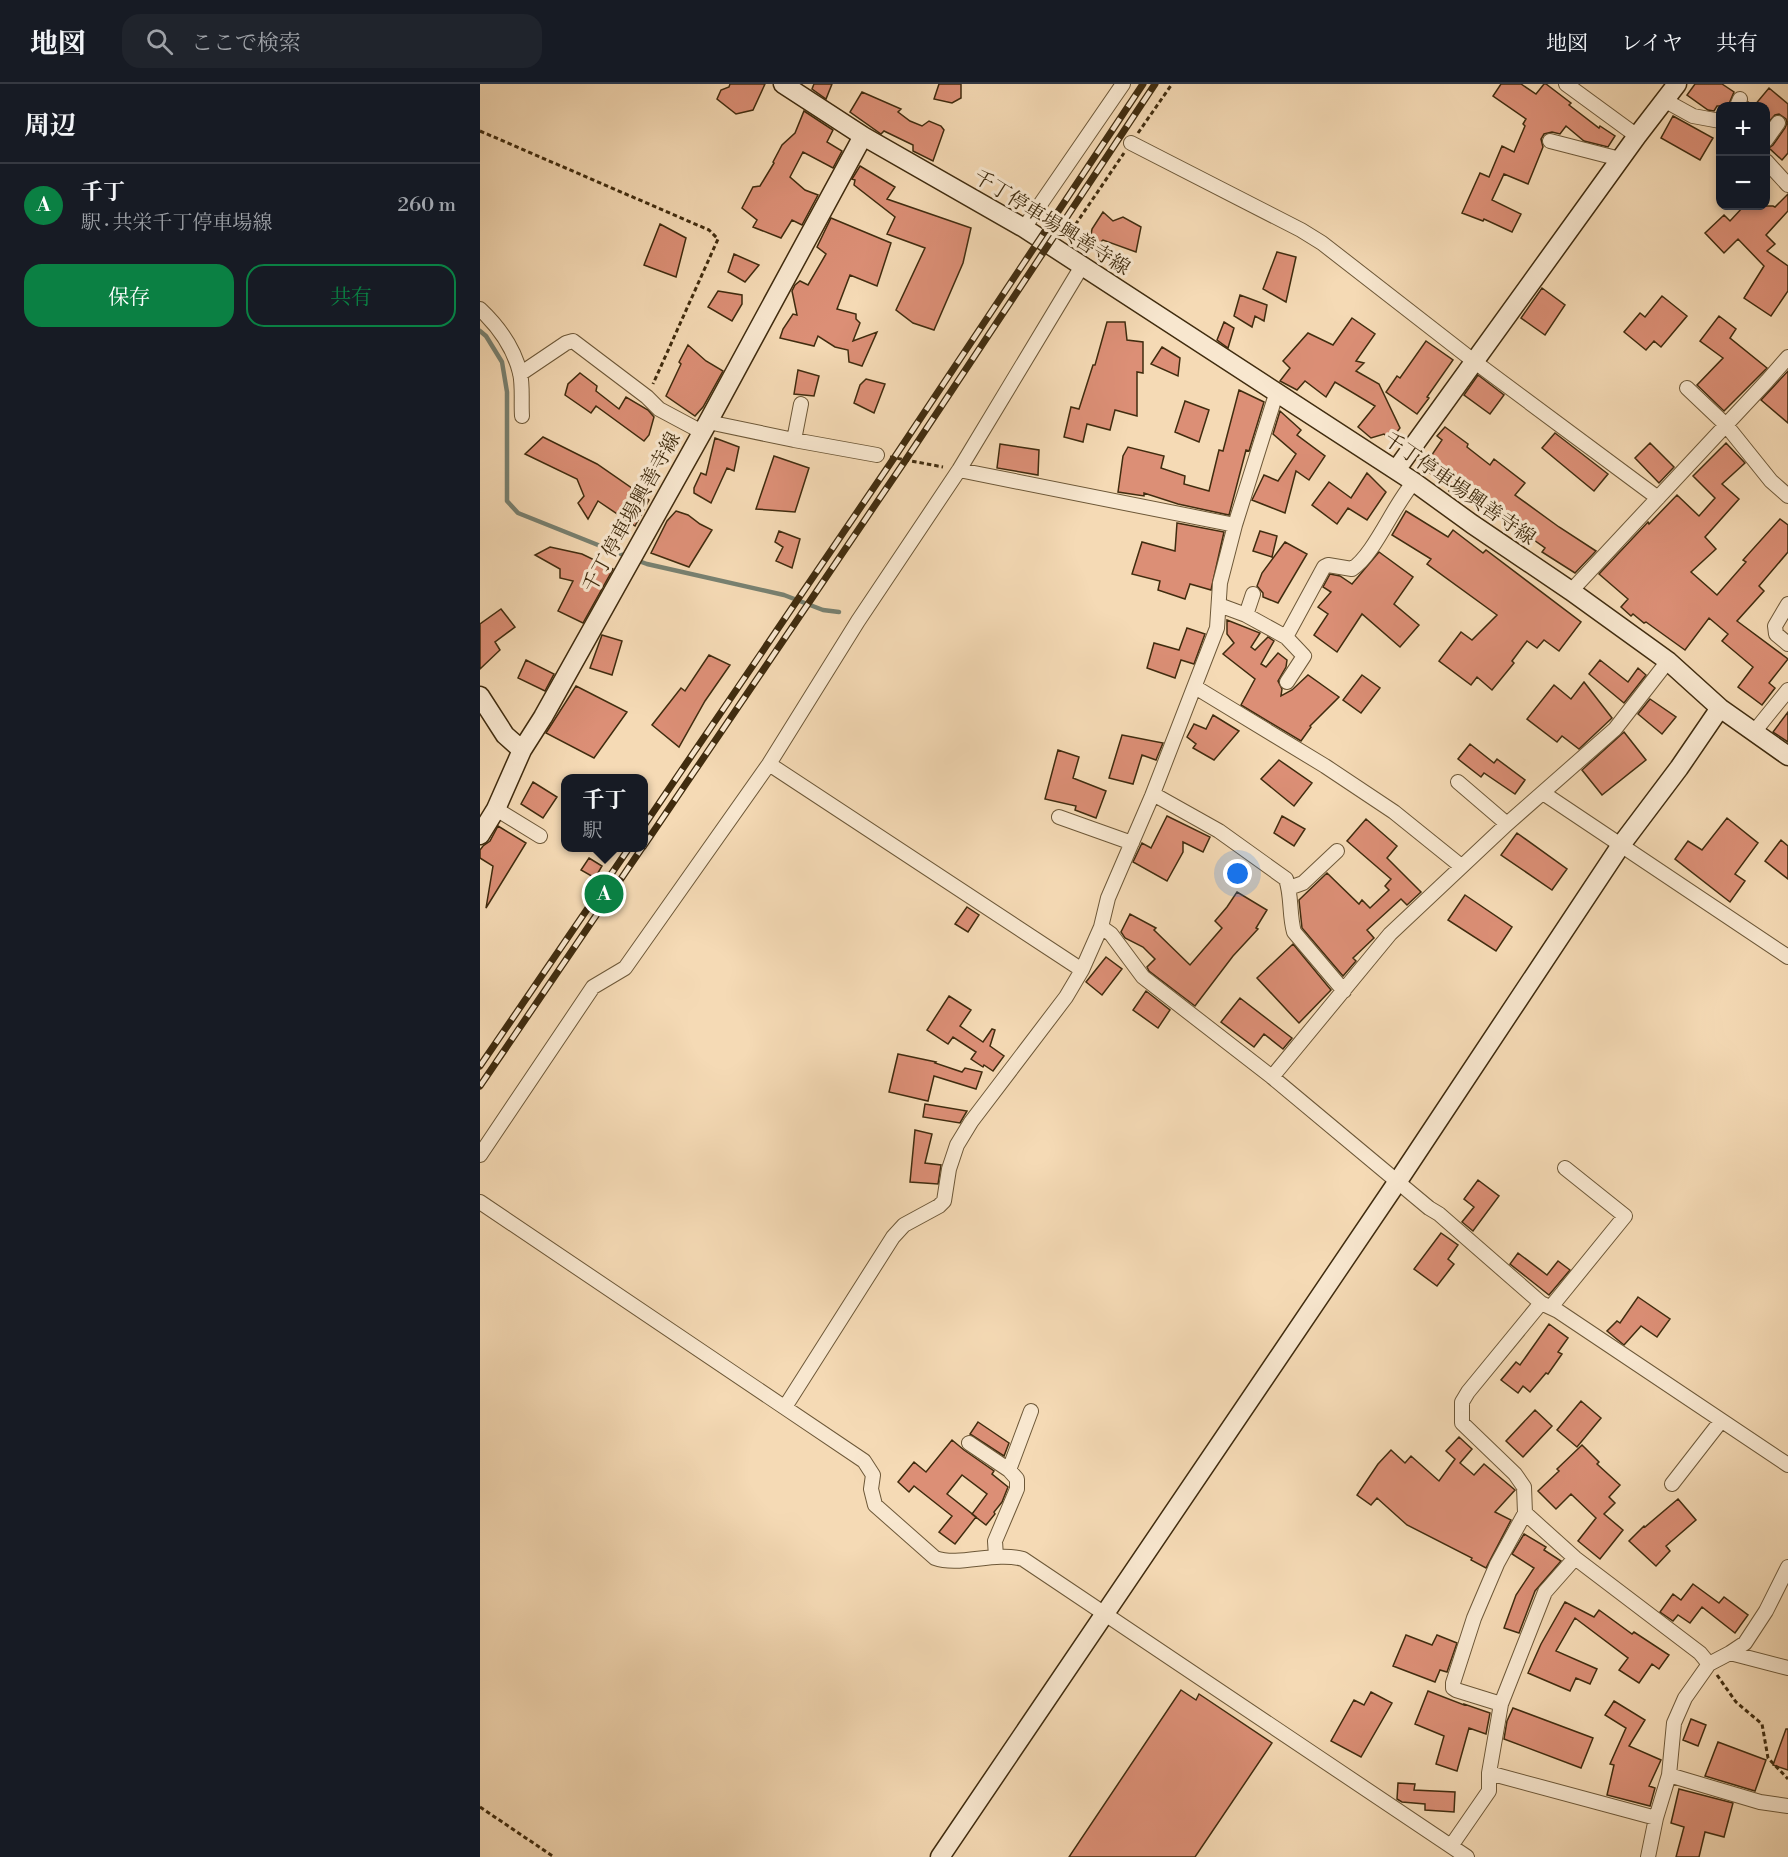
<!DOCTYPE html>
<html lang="ja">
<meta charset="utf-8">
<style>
body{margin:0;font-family:"Libre Bodoni","Noto Serif JP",serif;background:#20242c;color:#f1f3f6}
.controls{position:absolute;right:18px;top:18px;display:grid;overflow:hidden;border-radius:12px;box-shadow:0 3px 9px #0003}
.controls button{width:54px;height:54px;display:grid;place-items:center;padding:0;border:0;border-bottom:2px solid #363941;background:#171b24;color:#f1f3f6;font:30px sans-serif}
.you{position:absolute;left:758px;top:790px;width:21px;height:21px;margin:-15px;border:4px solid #fff;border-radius:50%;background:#1a73e8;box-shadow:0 0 0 9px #1a73e833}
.badge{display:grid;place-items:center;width:39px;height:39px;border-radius:50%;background:#0b8043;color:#fff;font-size:20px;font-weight:700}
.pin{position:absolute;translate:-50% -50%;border:3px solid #fff;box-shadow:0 2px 6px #0006}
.popup{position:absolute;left:81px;top:690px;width:87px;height:78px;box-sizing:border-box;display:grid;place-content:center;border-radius:12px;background:#171b24;filter:drop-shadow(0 2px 4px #0005);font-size:20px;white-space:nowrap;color:#9ea1a6}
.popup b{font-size:22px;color:#f1f3f6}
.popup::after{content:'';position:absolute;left:50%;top:100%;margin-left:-12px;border:12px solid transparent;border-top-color:#171b24}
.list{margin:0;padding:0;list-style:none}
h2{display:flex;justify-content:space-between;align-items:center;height:78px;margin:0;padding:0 24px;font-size:26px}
h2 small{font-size:20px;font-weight:400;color:#9ea1a6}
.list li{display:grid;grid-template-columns:39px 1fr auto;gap:18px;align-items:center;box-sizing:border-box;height:84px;padding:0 24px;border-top:2px solid #363941}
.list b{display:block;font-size:22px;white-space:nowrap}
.list p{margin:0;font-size:20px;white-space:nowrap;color:#9ea1a6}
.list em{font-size:20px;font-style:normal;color:#9ea1a6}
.actions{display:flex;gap:12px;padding:18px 24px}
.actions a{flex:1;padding:14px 0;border:2px solid #0b8043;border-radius:18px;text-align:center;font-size:21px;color:#0b8043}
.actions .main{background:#0b8043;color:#fff}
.icon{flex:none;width:33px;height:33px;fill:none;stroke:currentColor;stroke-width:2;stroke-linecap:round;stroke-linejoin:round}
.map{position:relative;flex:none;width:1308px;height:1773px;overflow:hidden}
header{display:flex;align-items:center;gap:36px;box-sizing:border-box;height:84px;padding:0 30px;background:#171b24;border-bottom:2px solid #363941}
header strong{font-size:28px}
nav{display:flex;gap:33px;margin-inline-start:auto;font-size:21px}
.search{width:420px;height:54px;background:#20242c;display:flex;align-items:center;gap:15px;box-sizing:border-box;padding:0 21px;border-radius:18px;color:#9ea1a6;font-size:22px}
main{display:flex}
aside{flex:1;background:#171b24}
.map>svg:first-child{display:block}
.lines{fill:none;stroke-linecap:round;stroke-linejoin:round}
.stream{stroke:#788171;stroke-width:4.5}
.building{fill:#dc8f76;stroke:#402c0f;stroke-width:1.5}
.street-casing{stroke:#6d5838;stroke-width:16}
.secondary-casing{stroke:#402c0f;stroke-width:21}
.path{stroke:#402c0f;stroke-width:3;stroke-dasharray:4.5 3;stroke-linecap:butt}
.street{stroke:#f8e7cf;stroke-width:14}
.secondary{stroke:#f8e7cf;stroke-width:18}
.rail-casing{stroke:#402c0f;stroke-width:7}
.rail{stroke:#f8e7cf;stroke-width:4.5;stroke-dasharray:14;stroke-linecap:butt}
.labels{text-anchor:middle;stroke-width:6;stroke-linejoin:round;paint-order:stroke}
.street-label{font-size:20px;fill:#402c0f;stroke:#f8e7cf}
</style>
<header>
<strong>地図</strong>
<div class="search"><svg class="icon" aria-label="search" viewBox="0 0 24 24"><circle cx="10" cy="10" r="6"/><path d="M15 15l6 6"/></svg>ここで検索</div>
<nav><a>地図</a><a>レイヤ</a><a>共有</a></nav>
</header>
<main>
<aside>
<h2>周辺<small></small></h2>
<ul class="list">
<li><span class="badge">A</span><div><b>千丁</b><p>駅 · 共栄千丁停車場線</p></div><em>260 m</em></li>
</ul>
<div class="actions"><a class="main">保存</a><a>共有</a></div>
</aside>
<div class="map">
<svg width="1308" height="1773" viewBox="0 0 1308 1773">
<rect width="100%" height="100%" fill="#f5dab5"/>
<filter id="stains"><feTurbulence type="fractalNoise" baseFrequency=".00333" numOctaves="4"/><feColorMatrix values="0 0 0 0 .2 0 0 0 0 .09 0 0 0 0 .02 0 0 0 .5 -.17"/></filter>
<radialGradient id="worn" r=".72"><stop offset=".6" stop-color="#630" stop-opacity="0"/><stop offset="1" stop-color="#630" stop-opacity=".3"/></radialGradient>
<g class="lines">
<!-- stream -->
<path class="stream" d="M0 247 6 252 22 278 27 308V417L38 429 148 473
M156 476 167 480 304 511 343 526 359 528"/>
</g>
<!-- building -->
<path class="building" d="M250 0H285L273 26 256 30 237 15 241 6 249 3Z
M334 0H352L346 15 332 5Z
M459 0H481V14L472 19 454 15Z
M1021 0H1041L1056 10 1064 0H1066L1091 19 1089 21 1119 44 1120 42 1135 52 1128 63 1104 57 1086 42 1080 50 1072 48 1064 50 1061 55 1063 63 1048 100 1024 90 1012 116 1041 130 1032 148 1004 135 1003 137 982 129 1000 89 1009 93 1022 62 1034 68 1045 42 1043 40 1046 35 1013 12Z
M1215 0H1242L1254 8 1248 22H1237L1234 27 1228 26 1207 11Z
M1289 4 1308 20V69L1302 76 1289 64 1293 61 1305 44 1307 39 1306 35 1299 30 1295 31 1286 41V22H1267L1268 18 1274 22Z
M382 8 421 25 418 28 430 37 442 42 449 37 461 42 464 46 453 77 433 67V61L404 47 401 50 370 28Z
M324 27 353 46 347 58 362 67 353 84 323 68 310 93 325 106 338 111 322 141 312 136 301 154 273 143 277 136 262 124 273 103 280 102 294 79 293 78 302 61 315 49Z
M1193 32 1233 54 1220 76 1181 54Z
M380 82 415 103 407 115 491 144 483 179 454 246 433 239 416 226 445 164 407 150 415 133 374 101 375 96 372 95Z
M1308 110V127L1286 151 1295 160 1287 167 1308 182V207L1291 232 1264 214 1284 182 1258 155 1244 169 1225 149 1244 131 1250 137 1264 122H1293L1295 123Z
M623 128 633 137 643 133 661 143 656 168 623 156 608 168 612 145Z
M351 134 411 159 397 202 370 191 357 225 376 230V235L380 239 373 257 397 248 382 282 369 278 368 266 355 263 338 252 334 262 300 254 303 245 313 230 317 231 312 207 315 201 320 197 328 201 346 170 337 163Z
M180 140 206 154 196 193 164 181Z
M797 168 816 173 806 218 783 205Z
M254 170 279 181 265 198 248 188Z
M1062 204 1085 221 1065 251 1041 234Z
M238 207 262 211V220L252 237 228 223Z
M760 211 787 221 784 237 775 232 772 243 754 232Z
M1182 212 1207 232 1181 263 1174 257 1166 266 1144 248 1160 229 1165 233Z
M1239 232 1256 245 1250 254 1287 284 1244 327 1217 301 1243 274 1220 257Z
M872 234 895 250 876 277 884 279 876 287 899 300 920 344 911 356 904 350 891 354 878 343 895 322 855 298 846 313 825 297 817 306 800 297 810 284 803 277 828 249 853 261Z
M627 238H645L647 256 663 258V289L657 288V332L635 326 630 346 607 340 603 358 584 353 591 323 599 325 613 281H615Z
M744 238 754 244 748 264 737 256Z
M946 257 973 276 947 313 949 314 937 330 906 308 917 292 920 294Z
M208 261 226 277 243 287 223 323 215 332 186 312 201 280 199 278Z
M682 263 700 274 698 292 671 280Z
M318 286 339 292 334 312 314 310Z
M1308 287V339L1281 316Z
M100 289 117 302 116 307 139 325 146 313 168 326 174 333 169 351 164 357 116 322 111 329 85 311 88 300Z
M998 291 1024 311 1010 330 984 311Z
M386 295 405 300 394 329 374 319 380 301Z
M759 306 784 318 769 367 766 366 749 431 698 420 664 409V412L638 408 643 372 648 363 684 372 681 384 705 392 704 400 729 407 739 366 743 367Z
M705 317 729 326 719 358 695 348Z
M800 327 821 346 817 351 845 372 829 396 816 387 805 429 772 416 784 391 798 397 816 370 793 350Z
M965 343 988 360 987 363 1010 381 1014 375 1045 399 1035 411 1079 443 1116 467 1095 489 1062 468 1065 464 1015 428 1012 432 981 411 979 414 969 407 971 404 943 384 962 356 957 352Z
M1075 349 1128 390 1114 407 1062 364Z
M63 353 117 380 169 416 155 442 118 417 108 435 98 419 104 412 97 395 45 370Z
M235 354 259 363 254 387 247 384 231 419 214 409V404L221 389 226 391Z
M1170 359 1194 383 1179 399 1155 374Z
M1246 359 1265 379 1242 400 1259 415 1225 453 1236 465 1211 488 1237 511 1266 478 1263 476 1300 435 1308 441V468L1279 502 1284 507 1257 537 1308 575 1289 599 1295 604 1282 621 1258 603 1273 583 1242 557 1248 550 1229 534 1205 566 1166 538 1164 539 1153 530 1151 532 1141 523 1148 515 1119 490 1168 438 1169 440 1197 411 1219 432 1235 414 1213 392Z
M520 360 559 366 558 391 517 384Z
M294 372 329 384 315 428 276 425Z
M887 389 906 408 887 436 868 424 857 440 832 421 849 398 871 414Z
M196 427 208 431 220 440 232 446 209 483 171 469 187 437Z
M926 427 968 453 973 446 1003 469 1006 466 1101 538 1079 567 1064 556 1057 564 1047 557 1032 577 1034 579 1012 606 997 593 991 601 959 577 981 548 992 556 1017 531 947 480 951 475 912 451Z
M697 439 744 448 731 506 710 500 705 515 678 506 680 497 652 490 662 458 695 467Z
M299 447 320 455 312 484 296 477 303 463 295 458Z
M780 447 797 452 792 473 773 467Z
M805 458 827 470 798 519 783 513V509L777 502 782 489Z
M70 463 102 470 133 485 103 539 78 527 93 497 80 494V485L55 471Z
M899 468 933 493 914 520 939 541 920 563 882 530 857 568 834 551 848 530 838 523 851 508 843 503 850 490 860 492 872 500Z
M21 525 35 543 15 558 20 566 0 585V540Z
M747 536 780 549 771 563 775 566 788 553 794 557 781 580 786 583 798 569 807 576 806 583 798 597 802 605 801 612 812 606 828 591 859 613 830 642 831 643 821 657 761 621 775 595 743 570 754 559 747 550Z
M707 544 725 550 714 580 701 576 695 594 667 584 674 559 699 566Z
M122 551 142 557 132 591 110 584Z
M229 571 250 581 225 617 199 663 172 641 201 604 205 607Z
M46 576 74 590 65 607 38 594Z
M1120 576 1148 598 1158 584 1166 591 1144 619 1109 590Z
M882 591 900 604 881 629 863 616Z
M1104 598 1132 634 1099 665 1082 652 1077 658 1047 635 1074 601 1091 615Z
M96 602 147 628 114 674 66 649Z
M1170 615 1196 633 1182 650 1158 630Z
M1308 628V658L1293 648Z
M733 631 759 647 734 676 713 664 716 660 707 653 714 640 726 645Z
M1144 648 1166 676 1122 711 1102 686Z
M642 651 683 659 676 676 662 671 653 700 629 694Z
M990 660 1014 679 1017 675 1045 696 1035 710 1004 689 1001 693 978 675Z
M578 666 599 673 593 694 626 707 616 734 595 726 596 722 565 715Z
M799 676 832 699 814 722 781 695Z
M53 698 77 713 63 734 41 720Z
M687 732 730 753 723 768 703 758V768L687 797 653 778 662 759 671 764Z
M802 732 825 745 814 762 794 749Z
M1247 734 1278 759 1255 790 1265 797 1250 818 1195 775 1208 757 1222 766Z
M886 735 917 762 907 774 941 808 927 821 921 815 887 846 894 854 873 874 876 877 863 892 822 844 819 816 847 789 879 820 882 816 890 824 909 806 905 802 911 795 867 757Z
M18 742 46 759 6 824 13 782 0 774V766L3 762 10 757Z
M1037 749 1087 785 1072 806 1021 771Z
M1301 756 1308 762V795L1285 777Z
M109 774 122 782 115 794 101 786Z
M757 808 787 826 776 844 778 845 753 872 715 922 669 887 667 883 675 875 663 863 645 854 641 848 650 830 676 844 674 846 710 881 742 844 735 837 747 823Z
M985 811 1032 843 1016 867 968 836Z
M487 823 499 831 488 848 475 840Z
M813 860 851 906 819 939 777 894Z
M626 873 642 885 622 911 606 898Z
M666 907 690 926 678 944 653 926Z
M469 912 491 926 480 942 503 958 512 945 515 946 510 962 524 972 513 987 504 981 503 983 491 975 496 968 473 953 468 960 447 946Z
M760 914 812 954 803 965 784 950 774 963 741 938Z
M418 970 456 978 455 979 482 988 485 984 502 988 496 1005 454 992 448 1017 409 1008Z
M445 1020 487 1027 480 1039 443 1033Z
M435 1046 452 1050 445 1079 461 1081 458 1100 430 1098Z
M998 1096 1019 1112 993 1147 982 1138 994 1123 984 1115Z
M961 1149 978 1161 968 1175 974 1180 957 1202 934 1185Z
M1038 1169 1067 1191 1078 1177 1090 1186 1069 1211 1030 1180Z
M1158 1213 1190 1235 1177 1253 1161 1242 1144 1261 1127 1247 1137 1237 1140 1239Z
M1069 1240 1088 1254 1078 1268 1082 1270 1068 1290 1066 1289 1050 1308 1043 1302 1038 1309 1021 1296 1036 1278 1040 1281Z
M1101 1317 1121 1334 1097 1363 1077 1346Z
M1055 1326 1072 1342 1043 1373 1026 1357Z
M498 1338 529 1359 524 1372 490 1350Z
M979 1353 992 1365 980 1379 994 1391 1004 1380 1035 1406 1015 1428 1031 1436 1006 1484 991 1476 992 1474 927 1441 897 1414 891 1421 877 1411 898 1380 911 1366 925 1379 931 1372 959 1397 975 1375 966 1367Z
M472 1356 484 1366 514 1387 512 1390 528 1403 522 1418 514 1428 515 1430 506 1441 492 1430 507 1410 482 1391 467 1410 496 1433 475 1460 459 1448 472 1432 434 1402 429 1408 418 1398 434 1378 446 1388Z
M1102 1361 1119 1378 1117 1380 1140 1401 1129 1413 1135 1419 1124 1430 1143 1446 1120 1475 1098 1457 1116 1434 1091 1410 1076 1425 1058 1407 1079 1387 1077 1385Z
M1198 1415 1216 1436 1186 1462 1190 1467 1176 1482 1149 1457 1164 1442 1165 1443Z
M1044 1450 1066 1463 1064 1466 1081 1477 1055 1507 1039 1549 1024 1544 1036 1511 1054 1484 1032 1470Z
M1213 1500 1239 1519 1244 1513 1268 1531 1255 1549 1222 1523 1210 1539 1198 1531 1193 1537 1180 1528 1193 1510 1201 1516Z
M1085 1518 1114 1533 1119 1526 1152 1550 1154 1548 1189 1571 1179 1585 1172 1580 1159 1599 1139 1586 1148 1574 1095 1534 1076 1567 1117 1585 1110 1600 1096 1594 1090 1607 1048 1589 1061 1560Z
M926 1551 952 1561 957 1551 977 1559 967 1588 960 1586 955 1598 913 1582Z
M701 1606 716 1616 719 1610 792 1659 715 1773H589Z
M948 1607 984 1621V1620L1010 1629 1006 1650 989 1644 977 1687 956 1680 964 1652 935 1640Z
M891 1608 912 1619 881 1673 851 1657 874 1616 884 1621Z
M1134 1617 1165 1636 1149 1662 1181 1676 1169 1702 1175 1704 1170 1722 1127 1711 1134 1681 1130 1680 1146 1644 1125 1631Z
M1033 1624 1113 1654 1101 1684 1024 1655 1027 1637Z
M1211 1635 1226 1641 1218 1662 1203 1656Z
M1306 1645H1308V1686L1293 1681Z
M1238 1658 1286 1676 1275 1707 1225 1692Z
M918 1699 935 1700 934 1706 975 1708 974 1728 945 1726V1720L922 1718 917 1715Z
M1199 1705 1253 1719 1244 1753 1225 1748 1219 1773H1196L1204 1743 1191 1739Z"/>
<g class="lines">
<defs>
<path id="street" d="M1086 0 1157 52
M1184 16 1213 32 1240 37
M1257 22 1260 15
M1286 56 1298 39
M1070 57 1140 75
M651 59 821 146 842 159 995 278 1178 414
M1286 77 1308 101
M544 144 643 0
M0 225C18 242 34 264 40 289 43 302 41 318 42 332
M40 290 86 259 93 257 167 313 179 325 222 348
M1207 304 1246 341 1291 397 1308 412
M228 338 314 356 397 371
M314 356 321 320
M479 386 755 441
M1091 507 1287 297 1308 273
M1308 520 1295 542 1296 550 1308 560
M739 521 766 531 806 553 824 572 807 598
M766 531 773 510
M806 553 844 483 848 481 872 485C894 471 914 420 934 398
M715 603 845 682 914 728 981 782
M1274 648 1308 606
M289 680 602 886
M978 698 1027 740
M1063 709 1308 873
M673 710 739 747 806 795C812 812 809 831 814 848L864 907
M16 725 60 752
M579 733 652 759
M809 804 823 799 857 767
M621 843 631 850 663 893 792 993 949 1124 959 1130 1061 1219 1078 1227 1308 1381
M792 993 910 850 1027 740 1135 645 1188 577
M0 1071 113 903 145 884 289 680 378 537 479 386 602 182
M0 1118 384 1377 393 1391 391 1405 395 1421 455 1474C480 1483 514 1467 543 1475L987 1773
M1061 1219 988 1308 982 1318V1339L1035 1390 1044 1403 1045 1429 1095 1474 1220 1569 1229 1580
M1071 1223 1145 1132 1085 1084
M305 1323 413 1153 424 1141 459 1122 464 1117 469 1085 477 1061 491 1038 586 913 602 886 621 843 628 814 672 712 737 544 740 499 755 441 797 307
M489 1359 529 1386 537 1395V1405L515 1457 516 1473
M529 1386 551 1327
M1192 1400 1241 1337
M1250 1569 1308 1584
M1021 1620 976 1606 973 1604V1599L994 1534 1017 1480 1045 1429
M1009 1689 1176 1734
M1189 1691 1280 1718 1308 1722
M971 1762 1009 1707V1689L1021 1620 1065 1508 1095 1474
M1168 1773 1176 1734 1189 1691 1194 1639 1205 1614 1229 1580 1250 1569 1265 1559 1286 1527 1308 1483"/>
<path id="secondary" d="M303 0 383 52 544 144 934 398 992 440 1091 507 1188 577 1240 624 1308 672
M916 386 1157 52 1197 0
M0 612 25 651 42 666
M0 751 16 725 42 666 63 633 228 338 383 52
M460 1773 918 1097 1141 761 1199 684 1240 624"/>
</defs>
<!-- street casing -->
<use href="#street" class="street-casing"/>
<!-- secondary casing -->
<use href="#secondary" class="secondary-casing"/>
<!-- path -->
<path class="path" d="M0 47 229 146 238 155 173 300
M658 49 692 0
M587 153 644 69
M410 373 463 383
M1237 1591 1256 1618 1282 1640 1288 1674 1308 1695
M0 1723 74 1773"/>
<!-- street -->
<use href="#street" class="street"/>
<!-- secondary -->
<use href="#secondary" class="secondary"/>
<defs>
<path id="rail" d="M163 743 414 374 663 0
M163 763 425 377 675 0
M0 982 149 764
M0 1002 162 764"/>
</defs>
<!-- rail casing -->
<use href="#rail" class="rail-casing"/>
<!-- rail -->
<use href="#rail" class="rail"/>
</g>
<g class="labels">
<!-- street labels -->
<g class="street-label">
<text transform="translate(572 138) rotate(32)" y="7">千丁停車場興善寺線</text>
<text transform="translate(980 404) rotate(35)" y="7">千丁停車場興善寺線</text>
<text transform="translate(151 428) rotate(-61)" y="7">千丁停車場興善寺線</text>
</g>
</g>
<rect width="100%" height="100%" filter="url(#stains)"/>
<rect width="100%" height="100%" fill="url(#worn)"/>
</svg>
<div class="controls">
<button>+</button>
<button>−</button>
</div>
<div class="you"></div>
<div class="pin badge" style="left:124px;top:810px">A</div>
<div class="popup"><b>千丁</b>駅</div>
</div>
</main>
